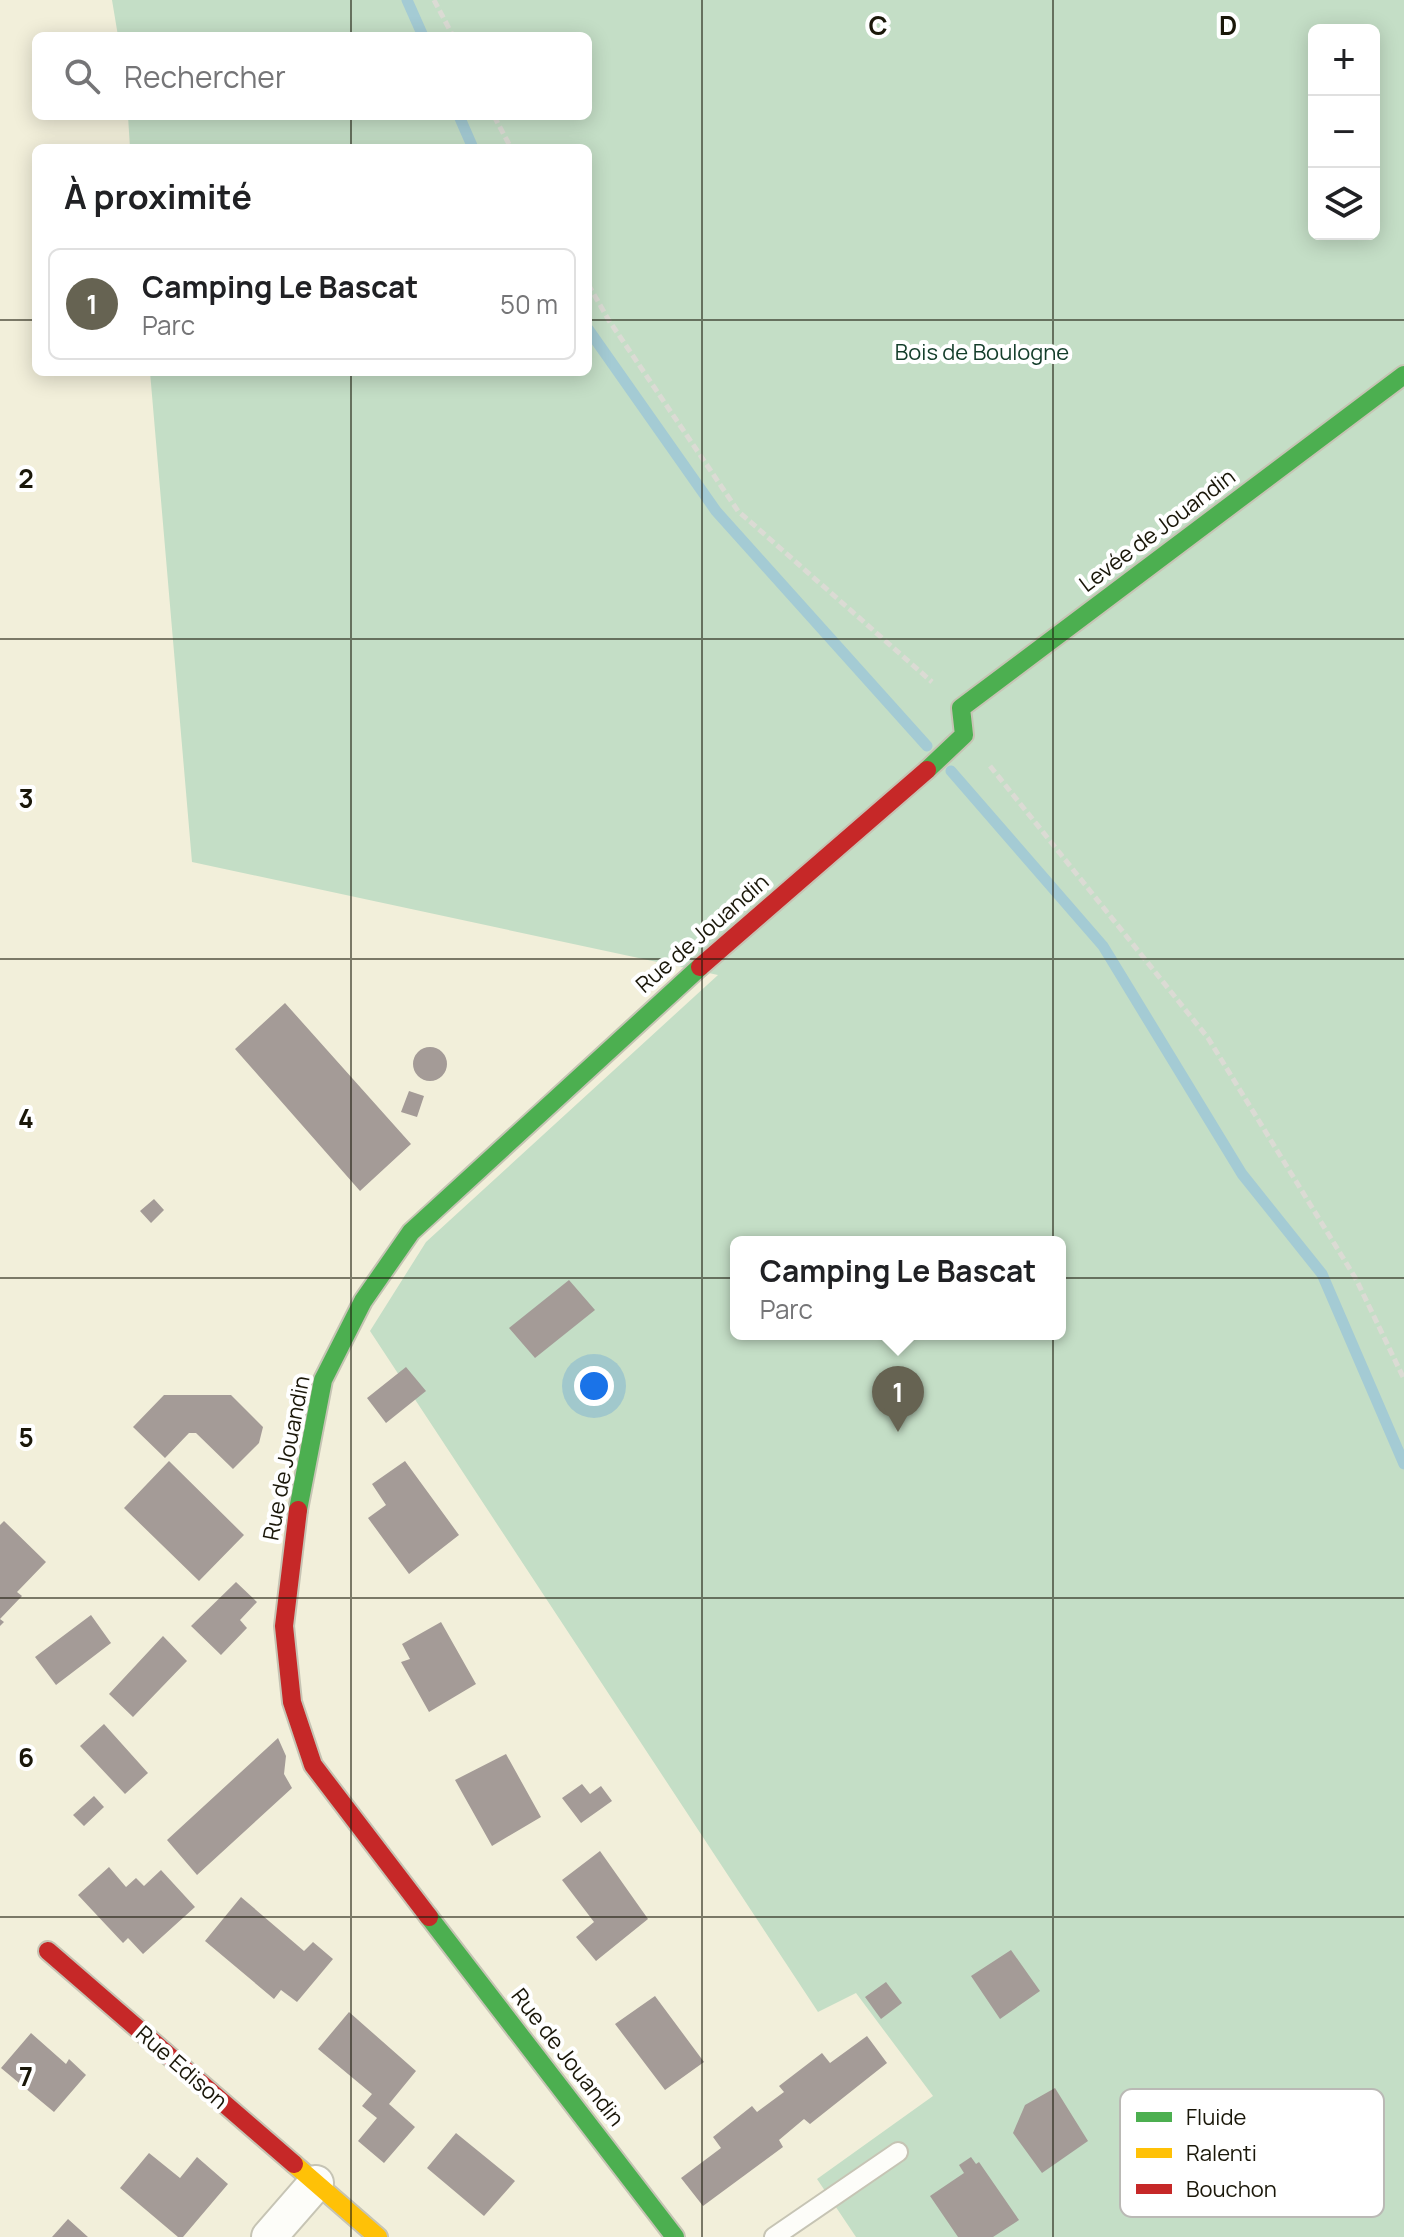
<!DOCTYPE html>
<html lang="fr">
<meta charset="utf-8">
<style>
body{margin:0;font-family:Manrope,sans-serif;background:#f6f6f6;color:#202124}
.controls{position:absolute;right:24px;top:24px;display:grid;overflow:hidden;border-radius:12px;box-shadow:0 4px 20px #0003}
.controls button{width:72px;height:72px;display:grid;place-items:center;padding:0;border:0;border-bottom:2px solid #e0e0e0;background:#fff;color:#202124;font:40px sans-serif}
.you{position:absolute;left:594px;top:1386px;width:28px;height:28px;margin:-20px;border:6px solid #fff;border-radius:50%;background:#1a73e8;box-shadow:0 0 0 12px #1a73e833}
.badge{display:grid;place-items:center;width:52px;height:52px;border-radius:50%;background:#666352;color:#fff;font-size:26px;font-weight:700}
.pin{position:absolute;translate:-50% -66px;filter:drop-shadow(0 2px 4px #0008)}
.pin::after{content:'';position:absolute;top:42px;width:28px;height:24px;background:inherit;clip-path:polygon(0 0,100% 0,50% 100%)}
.popup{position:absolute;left:730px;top:1236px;width:336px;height:104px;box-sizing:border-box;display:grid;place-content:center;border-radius:12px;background:#fff;filter:drop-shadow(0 2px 6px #0005);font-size:26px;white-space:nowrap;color:#757577}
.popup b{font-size:30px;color:#202124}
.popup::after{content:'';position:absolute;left:50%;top:100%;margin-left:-16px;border:16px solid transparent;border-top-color:#fff}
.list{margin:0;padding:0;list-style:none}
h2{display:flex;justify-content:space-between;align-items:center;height:104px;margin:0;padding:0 32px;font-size:34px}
h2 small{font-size:26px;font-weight:400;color:#757577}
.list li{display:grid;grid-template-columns:52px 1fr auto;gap:24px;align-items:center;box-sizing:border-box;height:112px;margin:0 16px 16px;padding:0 16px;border:2px solid #e0e0e0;border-radius:12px}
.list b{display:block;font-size:30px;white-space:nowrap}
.list p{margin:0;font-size:26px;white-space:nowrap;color:#757577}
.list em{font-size:26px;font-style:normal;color:#757577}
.icon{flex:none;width:44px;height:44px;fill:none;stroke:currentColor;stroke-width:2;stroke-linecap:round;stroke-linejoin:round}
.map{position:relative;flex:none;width:1404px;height:2237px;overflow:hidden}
.search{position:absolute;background:#fff;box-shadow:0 4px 20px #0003;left:32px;top:32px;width:560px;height:88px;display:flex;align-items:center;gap:20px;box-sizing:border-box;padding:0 28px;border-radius:12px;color:#757577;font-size:30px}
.panel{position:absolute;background:#fff;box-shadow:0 4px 20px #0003;left:32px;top:144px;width:560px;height:232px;border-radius:12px}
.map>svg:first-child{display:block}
.green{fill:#c4dec6;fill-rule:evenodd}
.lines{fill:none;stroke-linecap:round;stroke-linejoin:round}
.stream{stroke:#a4cbd4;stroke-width:11}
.building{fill:#a49b97}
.lane-casing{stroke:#c6c4b4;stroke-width:22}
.street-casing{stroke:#c6c4b4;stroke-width:38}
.fast-casing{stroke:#c6c4b4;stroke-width:22}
.slow-casing{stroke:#c6c4b4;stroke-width:22}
.jam-casing{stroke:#c6c4b4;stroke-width:22}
.path{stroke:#dbdbd4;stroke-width:5;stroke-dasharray:8 4;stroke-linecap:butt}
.lane{stroke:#fdfdf9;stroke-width:18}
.street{stroke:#fdfdf9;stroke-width:34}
.fast{stroke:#4caf50;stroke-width:18}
.slow{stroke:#ffc107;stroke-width:18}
.jam{stroke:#c62828;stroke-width:18}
.grid{fill:none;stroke:#1a1709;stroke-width:2;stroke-opacity:0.55}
.labels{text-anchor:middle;stroke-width:8;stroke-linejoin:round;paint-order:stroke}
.park-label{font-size:22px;fill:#133d2a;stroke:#fff}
.street-label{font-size:22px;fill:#1a1709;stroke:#fff}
.key{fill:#fff;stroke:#bab9b5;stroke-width:2}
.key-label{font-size:22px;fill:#1a1709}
.grid-label{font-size:26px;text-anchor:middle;font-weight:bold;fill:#1a1709;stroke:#fff;stroke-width:8;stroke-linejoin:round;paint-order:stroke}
</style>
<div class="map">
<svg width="1404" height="2237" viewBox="0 0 1404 2237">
<rect width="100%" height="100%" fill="#f2efda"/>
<!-- green -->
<path class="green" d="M112 0H1404V2237H856L817 2179 933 2096 856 1993 818 2012 370 1331 426 1242 718 975 192 862 150 372H588V148H130L128 116H588V36H118ZM1314 30H1374V234H1314ZM736 1242H1060V1334H736Z"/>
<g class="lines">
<!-- stream -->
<path class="stream" d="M407 0 423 36
M459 116 473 148
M588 329 716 511 927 746
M951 771 1103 946 1242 1174 1322 1274 1404 1464"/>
</g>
<!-- building -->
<path class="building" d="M285 1003 411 1144 360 1191 235 1049Z
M413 1064a17 17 0 1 1 34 0a17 17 0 1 1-34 0Z
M409 1091 424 1096 417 1117 401 1112Z
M154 1199 164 1210 151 1223 140 1211Z
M569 1280 595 1310 535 1358 509 1328Z
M406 1367 426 1391 386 1423 367 1398Z
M164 1395H231L263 1427 259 1443 233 1469 196 1433H189L165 1458 133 1427Z
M169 1461 244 1535 199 1581 124 1508Z
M405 1461 459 1535 409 1574 368 1518 386 1505 372 1484Z
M4 1521 46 1562 17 1592 22 1596 0 1619 4 1622 0 1626V1525Z
M236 1582 257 1602 240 1620 247 1628 221 1655 191 1626Z
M91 1615 111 1643 56 1685 35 1657Z
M441 1622 476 1684 429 1712 401 1662 410 1659 402 1644Z
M163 1636 187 1661 133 1717 109 1694Z
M104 1724 148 1773 125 1794 80 1746Z
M278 1738 286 1756 284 1774 292 1788 197 1875 167 1840Z
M506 1754 541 1817 492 1846 455 1780Z
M582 1784 590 1794 601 1786 612 1801 581 1823 562 1798Z
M94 1796 104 1807 84 1826 73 1815Z
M600 1851 648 1919 596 1961 576 1937 594 1922 562 1880Z
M109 1867 126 1887 136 1878 144 1886 161 1870 195 1907 143 1954 128 1938 123 1943 78 1895Z
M241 1897 304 1951 313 1942 333 1959 297 2002 281 1990 274 1999 205 1941Z
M1011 1950 1040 1991 1000 2019 971 1976Z
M886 1982 902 2003 881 2019 865 1997Z
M655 1996 704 2062 665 2090 615 2024Z
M349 2012 416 2071 389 2104 415 2127 384 2163 358 2141 377 2118 362 2106 372 2094 318 2049Z
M31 2033 66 2064 69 2059 86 2075 54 2112 1 2068Z
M867 2036 887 2063 810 2124 804 2119 779 2140 783 2147 703 2206 681 2178 721 2148 713 2137 752 2106 757 2112 784 2092 779 2086 822 2053 830 2063Z
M1055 2088 1088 2141 1042 2173 1013 2133 1025 2105Z
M456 2133 515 2181 484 2216 427 2168Z
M149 2153 180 2178 197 2157 228 2184 183 2237H178L120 2188Z
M971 2157 976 2164 979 2162 1019 2220 993 2237H958L930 2196 964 2173 959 2165Z
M68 2219 88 2237H52Z"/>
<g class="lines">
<defs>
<path id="lane" d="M774 2237 898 2152"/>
<path id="street" d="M269 2237 316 2183"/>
<path id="fast" d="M927 770 964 735 961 708 1404 375
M298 1510 323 1380 363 1301 411 1232 700 967
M429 1917 675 2237"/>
<path id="slow" d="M294 2164 378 2237"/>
<path id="jam" d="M700 967 927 770
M298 1510 284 1626 292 1702 313 1765 429 1917
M48 1951 294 2164"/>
</defs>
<!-- lane casing -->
<use href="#lane" class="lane-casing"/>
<!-- street casing -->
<use href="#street" class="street-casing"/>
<!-- fast casing -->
<use href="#fast" class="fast-casing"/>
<!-- slow casing -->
<use href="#slow" class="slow-casing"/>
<!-- jam casing -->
<use href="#jam" class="jam-casing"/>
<!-- path -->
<path class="path" d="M434 0 453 36
M494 116 511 148
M588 284 608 319 738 511 932 682
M990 766 1208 1038 1356 1279 1404 1379"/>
<!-- lane -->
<use href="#lane" class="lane"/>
<!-- street -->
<use href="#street" class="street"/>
<!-- fast -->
<use href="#fast" class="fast"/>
<!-- slow -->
<use href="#slow" class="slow"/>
<!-- jam -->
<use href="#jam" class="jam"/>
</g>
<!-- grid -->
<path class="grid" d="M351 0V36M702 0V2237M1053 0V2237M351 116V148M0 320H36M588 320H1404M351 372V2237M0 639H1404M0 959H1404M0 1278H1404M0 1598H1404M0 1917H1404"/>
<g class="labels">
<!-- park labels -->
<g class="park-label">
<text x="982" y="360">Bois de Boulogne</text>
</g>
<!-- street labels -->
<g class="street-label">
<text transform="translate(1157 530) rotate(-37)" y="8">Levée de Jouandin</text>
<text transform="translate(702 933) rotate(-41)" y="8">Rue de Jouandin</text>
<text transform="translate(286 1458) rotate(-79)" y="8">Rue de Jouandin</text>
<text transform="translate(568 2057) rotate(52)" y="8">Rue de Jouandin</text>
<text transform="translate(182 2067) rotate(41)" y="8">Rue Edison</text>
</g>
</g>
<!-- legend -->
<rect x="1120" y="2089" width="264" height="128" rx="12" class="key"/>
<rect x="1136" y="2112" width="36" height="10" fill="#4caf50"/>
<rect x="1136" y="2148" width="36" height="10" fill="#ffc107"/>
<rect x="1136" y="2184" width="36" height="10" fill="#c62828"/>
<g class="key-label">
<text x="1186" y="2125">Fluide</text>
<text x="1186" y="2161">Ralenti</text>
<text x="1186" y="2197">Bouchon</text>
</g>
<g class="grid-label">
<text x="878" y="35">C</text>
<text x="1228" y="35">D</text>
<text x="26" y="488">2</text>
<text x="26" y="808">3</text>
<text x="26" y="1128">4</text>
<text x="26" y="1447">5</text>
<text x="26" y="1767">6</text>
<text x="26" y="2086">7</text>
</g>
</svg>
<div class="controls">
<button>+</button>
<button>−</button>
<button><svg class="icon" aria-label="layers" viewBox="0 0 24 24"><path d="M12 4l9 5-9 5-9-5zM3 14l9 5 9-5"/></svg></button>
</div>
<div class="you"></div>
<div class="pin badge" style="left:898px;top:1432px">1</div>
<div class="popup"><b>Camping Le Bascat</b>Parc</div>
<div class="search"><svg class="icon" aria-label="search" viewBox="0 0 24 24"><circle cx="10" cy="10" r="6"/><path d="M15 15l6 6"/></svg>Rechercher</div>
<section class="panel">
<h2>À proximité<small></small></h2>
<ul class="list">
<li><span class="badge">1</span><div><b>Camping Le Bascat</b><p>Parc</p></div><em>50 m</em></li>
</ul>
</section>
</div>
